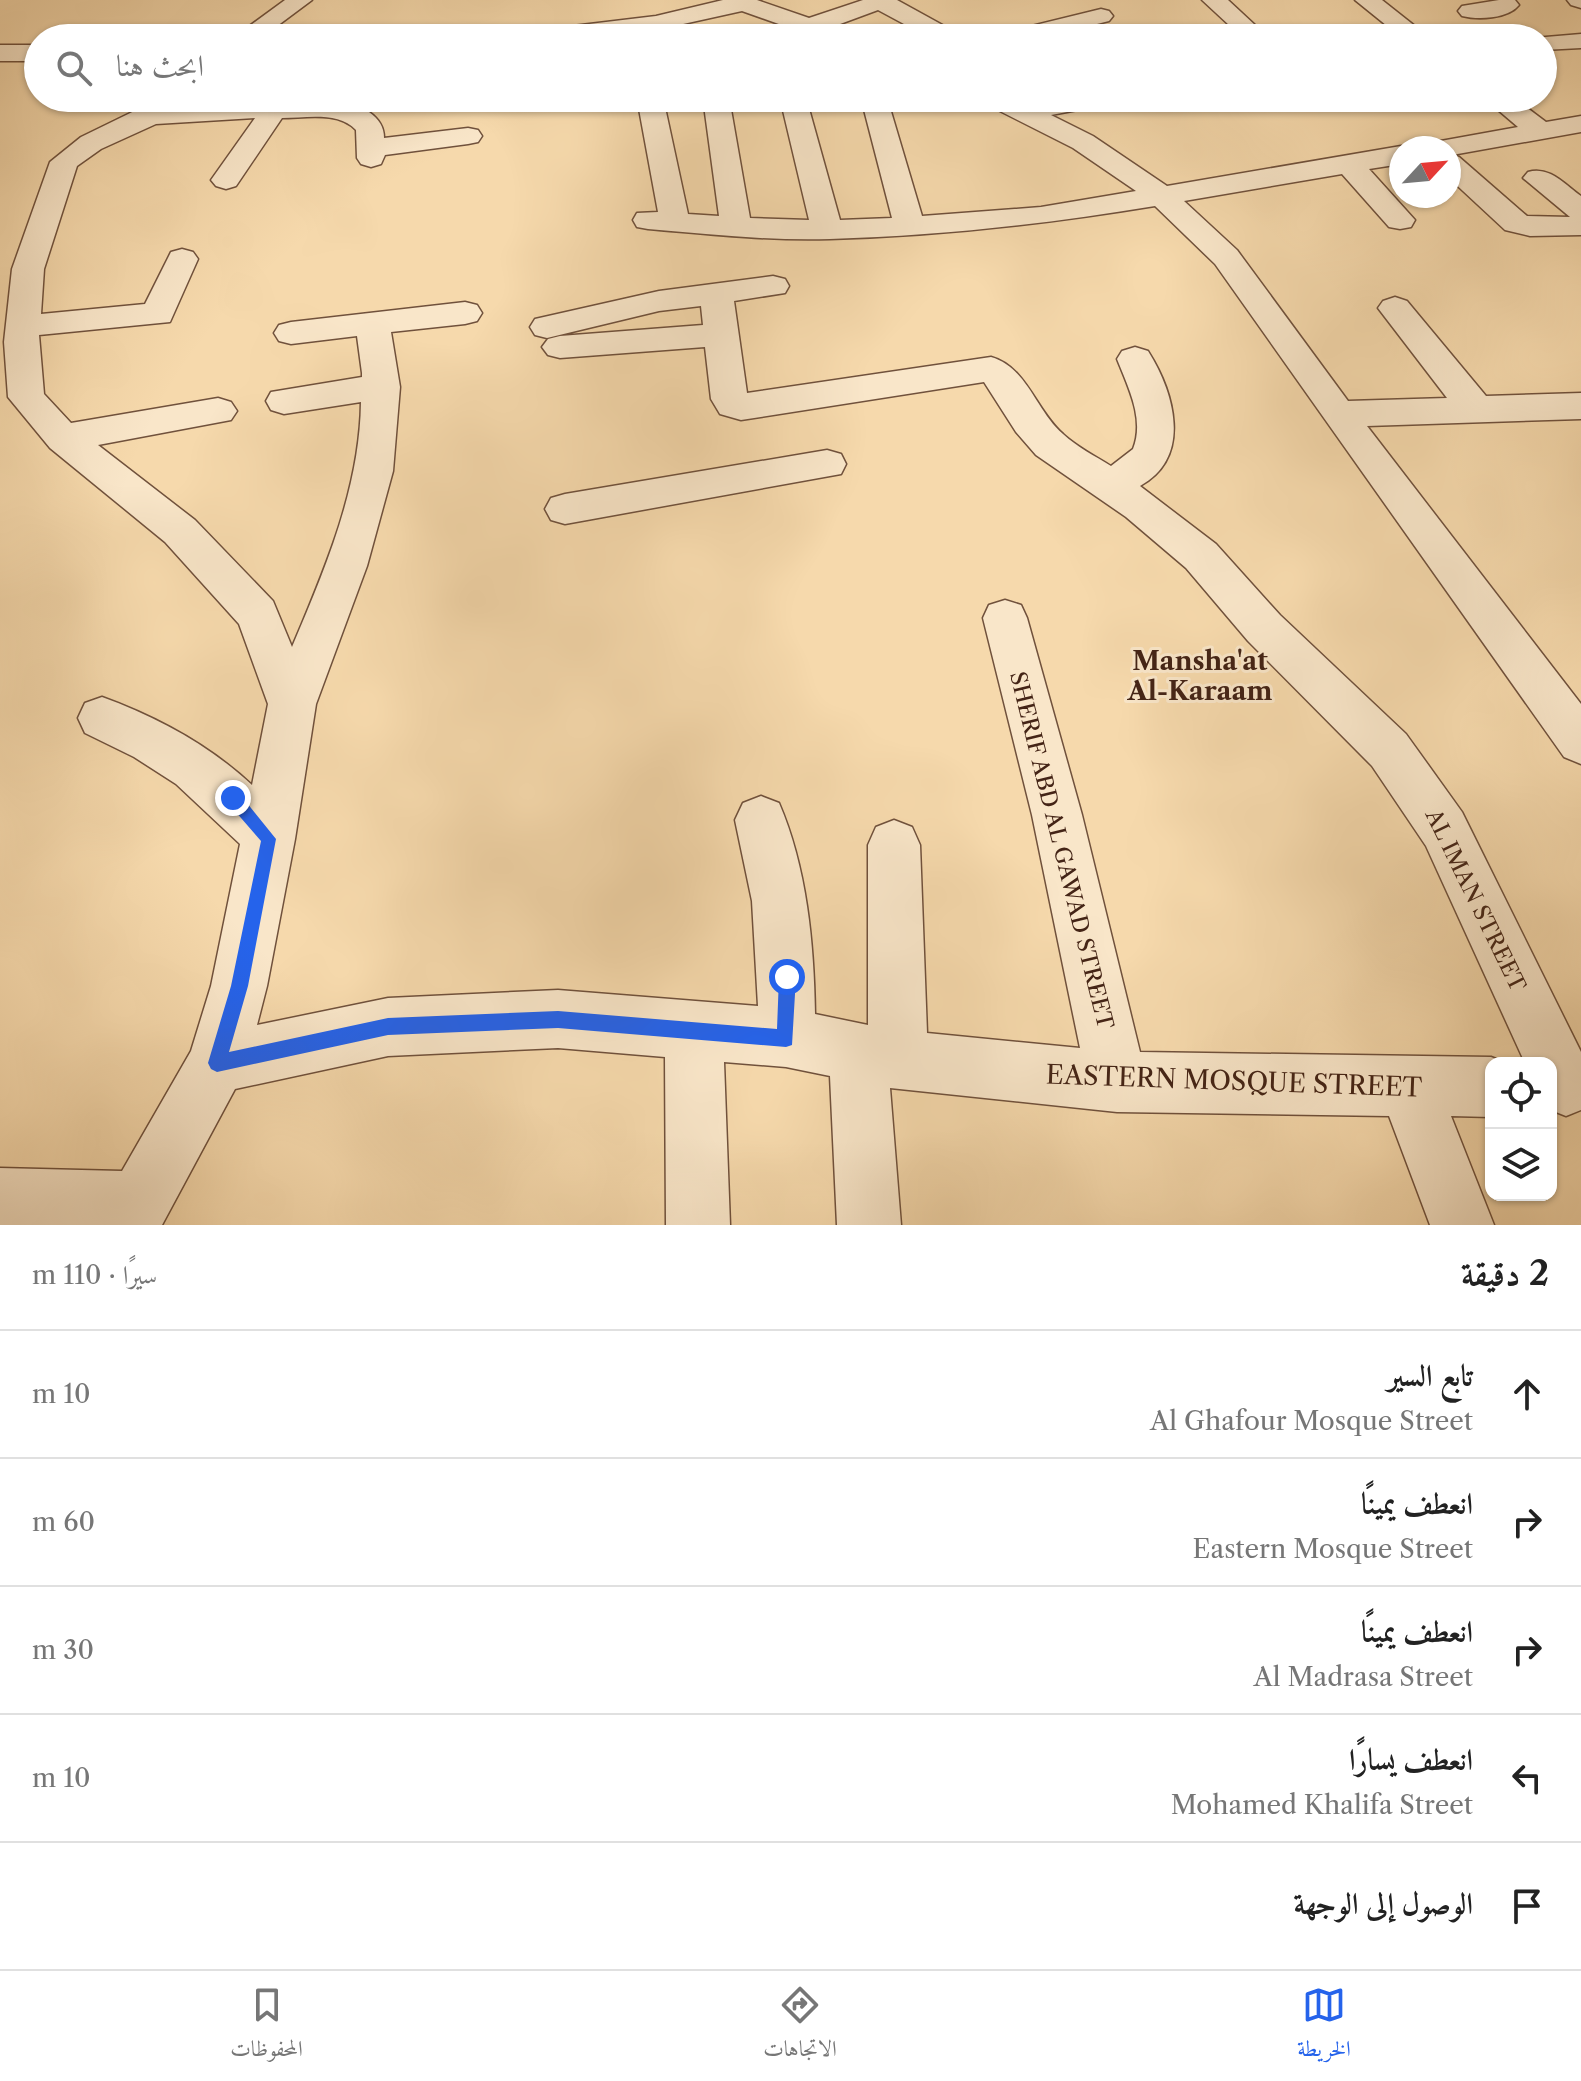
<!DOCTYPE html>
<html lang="ar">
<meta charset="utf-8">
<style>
body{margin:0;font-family:"Libre Caslon Text",Amiri,serif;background:#f2f2f2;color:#222;direction:rtl}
.controls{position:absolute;right:24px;bottom:24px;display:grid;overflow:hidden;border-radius:16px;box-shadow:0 2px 6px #0004}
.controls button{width:72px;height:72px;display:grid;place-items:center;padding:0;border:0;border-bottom:2px solid #e0e0e0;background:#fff;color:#222;font:40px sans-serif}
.compass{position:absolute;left:1389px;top:136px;width:72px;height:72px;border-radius:50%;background:#fff;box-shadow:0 2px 6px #0004;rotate:64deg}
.stop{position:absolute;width:24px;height:24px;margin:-18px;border:6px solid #2563eb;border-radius:50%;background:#fff}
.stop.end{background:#2563eb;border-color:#fff;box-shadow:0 2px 8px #0008}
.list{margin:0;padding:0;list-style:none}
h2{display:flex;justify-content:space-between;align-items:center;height:104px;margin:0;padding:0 32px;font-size:34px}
h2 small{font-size:26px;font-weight:400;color:#767676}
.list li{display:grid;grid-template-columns:52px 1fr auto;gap:24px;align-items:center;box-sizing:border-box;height:128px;padding:0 32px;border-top:2px solid #e0e0e0}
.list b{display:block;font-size:30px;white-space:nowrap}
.list p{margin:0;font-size:26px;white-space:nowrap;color:#767676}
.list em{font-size:26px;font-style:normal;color:#767676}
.icon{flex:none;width:44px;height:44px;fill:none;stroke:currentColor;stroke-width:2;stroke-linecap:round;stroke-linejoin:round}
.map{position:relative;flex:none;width:1581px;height:1225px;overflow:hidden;direction:ltr}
.search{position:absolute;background:#fff;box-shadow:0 2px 6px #0004;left:24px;right:24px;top:24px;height:88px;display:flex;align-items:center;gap:20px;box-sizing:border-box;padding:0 28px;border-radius:44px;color:#767676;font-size:30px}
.sheet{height:744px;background:#fff}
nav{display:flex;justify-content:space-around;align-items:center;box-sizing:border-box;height:112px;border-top:2px solid #e0e0e0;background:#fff;font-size:22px;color:#767676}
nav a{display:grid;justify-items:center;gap:4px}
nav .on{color:#2563eb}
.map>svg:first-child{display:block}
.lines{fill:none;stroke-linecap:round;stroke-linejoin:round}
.minor-casing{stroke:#70513c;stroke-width:3}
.minor{fill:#f9e6c9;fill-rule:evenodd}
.route{fill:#2563eb}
.labels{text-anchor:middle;stroke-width:6;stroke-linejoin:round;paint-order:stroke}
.street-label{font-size:22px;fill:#442416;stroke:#f9e6c9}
.quarter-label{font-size:26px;font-weight:bold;fill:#442416;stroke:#f9e6c9}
.near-street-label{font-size:26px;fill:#442416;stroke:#f9e6c9}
</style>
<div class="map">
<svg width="1581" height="1225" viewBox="0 0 1581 1225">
<rect width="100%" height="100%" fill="#f6d9ac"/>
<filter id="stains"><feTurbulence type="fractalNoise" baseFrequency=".0025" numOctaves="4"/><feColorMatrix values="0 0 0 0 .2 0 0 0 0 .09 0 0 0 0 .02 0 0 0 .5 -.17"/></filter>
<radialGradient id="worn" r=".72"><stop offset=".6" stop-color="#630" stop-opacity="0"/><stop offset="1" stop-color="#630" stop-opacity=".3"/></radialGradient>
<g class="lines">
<defs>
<path id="minor" d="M285 0H312L261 38H233Z
M723 0H757L809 18 863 0H897L957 33 960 38H930L878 10 832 27 850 33 853 38H818L742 11 656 30 592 38H519L522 33 531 31 656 16Z
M1202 0H1228L1269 38H1243Z
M1355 0H1382L1430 38H1402Z
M1499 0H1515L1519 5C1508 19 1478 20 1462 16L1458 11 1462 6Z
M1567 0H1581V8L1571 5Z
M1101 9 1109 11 1113 16 1109 21 1041 38H1014L1012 35 1015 30Z
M1581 34V48L1543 50V38H1534Z
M0 45H38V61H0Z
M161 98H193L188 104C224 101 343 93 369 112 379 119 384 127 384 138L468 128 478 130 482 136 478 142 468 144 385 155 381 164 371 167 361 164 357 158 356 130C338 111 306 118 282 118L236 186 226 189 216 186 211 180 255 118 156 124 101 149 77 166 44 269 41 314 145 304 171 252 182 249 193 252 198 259 170 322 39 335 44 394 71 423 218 398 231 402 237 411 231 420 98 445 195 520 273 601 292 647C325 569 360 488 361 402L284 414 271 410 266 401 271 392 362 377V373L357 336 291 344 279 341 274 333 279 325 291 322 465 302 477 305 482 313 477 321 465 324 391 332 400 387 393 471 367 566 316 704 295 839 267 986 257 1025 388 998 558 990 758 1006 752 901 735 820 743 803 761 796 779 803C807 868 814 944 815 1014L868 1025V845L876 827 894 820 912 827 920 845 927 1033 1080 1048 1032 815 983 618 989 605 1005 600 1021 605 1027 618 1082 815 1140 1052 1491 1057 1506 1063H1491V1117L1451 1116 1494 1225H1430L1389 1116 1117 1112 890 1088 901 1225H837L830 1076 786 1067 724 1062 730 1225H666L665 1057 558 1048 388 1056 235 1089 162 1225H0V1168L122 1171 191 1051 211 986 240 844 176 784 134 757 85 733 78 718 85 703 102 697C157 717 209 745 252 785L268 704 239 624 165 542 50 448 8 397 4 342 12 269 50 162 81 137Z
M637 98H663L688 214 719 216 703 98H729L750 218 809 220 780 98H806L840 220 892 218 861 98H887L922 216 1041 207 1136 191 1073 148 986 104 982 98H1016L1027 104 1058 98H1114L1110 104 1051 115 1093 136 1167 186 1401 146 1407 148H1401V164L1369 169 1415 220 1411 227 1400 229 1389 227 1342 174 1184 201 1237 250 1348 401 1447 398 1378 308 1383 301 1395 297 1407 301 1486 396 1581 393V419L1367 426 1581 704V764L1564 757 1215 264 1155 206C1046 224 940 236 830 239 769 241 708 234 648 229L637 227 633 220 637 213 658 212Z
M1183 98H1249L1245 104C1227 108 1196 117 1183 98Z
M1484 98H1514L1546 122 1581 116V132L1452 155 1459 157 1527 216 1570 217 1523 178 1528 172C1550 166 1564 184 1581 196V235L1530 236 1505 230 1449 178V148H1431L1435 142 1518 127Z
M773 276 785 279 789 286 785 293 734 301 747 393 991 357C1027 367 1036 411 1063 434 1077 447 1095 456 1111 466L1133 449C1145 419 1128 387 1117 359L1122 351 1135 347 1148 351C1174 392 1193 457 1140 486L1216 544 1280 615 1406 734 1462 812 1581 1052V1110L1566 1116 1551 1110V1063H1525L1426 846 1372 766 1248 641 1186 568 1126 517 1036 455 1016 432 984 382 741 420 720 414 711 399 705 347 560 358 548 355 542 347 548 339 560 336 703 325 701 306 659 311 547 338 535 335 530 327 535 319 659 291Z
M827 450 841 454 846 464 841 474 565 524 551 520 545 509 551 498 565 494Z"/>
</defs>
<!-- minor casing -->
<use href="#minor" class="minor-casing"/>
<!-- minor -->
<use href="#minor" class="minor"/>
</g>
<!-- route -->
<path class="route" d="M233 791 239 793 276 839 248 986 229 1052 388 1018 558 1011 777 1029 779 977 782 971 787 969 793 971 796 977 792 1045 786 1047 558 1028 388 1035 217 1072 211 1069 208 1063 231 986 261 841 228 803V793Z"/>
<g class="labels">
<!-- street labels -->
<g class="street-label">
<text transform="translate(1062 850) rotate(76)" y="8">SHERIF ABD AL GAWAD STREET</text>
<text transform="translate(1476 900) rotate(64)" y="8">AL IMAN STREET</text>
</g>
<!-- quarter labels -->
<g class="quarter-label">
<text x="1200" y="670">Mansha'at<tspan x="1200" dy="30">Al-Karaam</tspan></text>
</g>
<!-- near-street labels -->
<g class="near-street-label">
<text transform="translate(1234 1081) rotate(2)" y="9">EASTERN MOSQUE STREET</text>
</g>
</g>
<rect width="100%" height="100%" filter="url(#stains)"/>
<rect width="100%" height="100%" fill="url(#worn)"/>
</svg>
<div class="controls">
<button><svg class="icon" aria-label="locate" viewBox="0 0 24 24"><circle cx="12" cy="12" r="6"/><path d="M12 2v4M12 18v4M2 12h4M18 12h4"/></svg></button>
<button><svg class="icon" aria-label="layers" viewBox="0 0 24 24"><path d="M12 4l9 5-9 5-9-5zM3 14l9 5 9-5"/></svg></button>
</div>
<svg class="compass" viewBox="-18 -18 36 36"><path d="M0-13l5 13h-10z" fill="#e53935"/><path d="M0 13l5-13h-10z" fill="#767676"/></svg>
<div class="stop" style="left:787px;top:977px"></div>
<div class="stop end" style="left:233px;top:798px"></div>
<div class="search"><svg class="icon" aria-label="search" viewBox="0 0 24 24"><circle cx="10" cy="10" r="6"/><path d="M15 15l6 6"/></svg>ابحث هنا</div>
</div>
<section class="sheet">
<h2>2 دقيقة<small>سيرًا · 110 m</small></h2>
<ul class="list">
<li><svg class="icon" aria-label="ahead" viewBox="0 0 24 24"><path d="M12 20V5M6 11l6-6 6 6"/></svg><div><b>تابع السير</b><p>Al Ghafour Mosque Street</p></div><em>10 m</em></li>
<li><svg class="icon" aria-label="right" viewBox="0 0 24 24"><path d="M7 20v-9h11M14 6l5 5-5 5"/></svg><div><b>انعطف يمينًا</b><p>Eastern Mosque Street</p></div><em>60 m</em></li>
<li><svg class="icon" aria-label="right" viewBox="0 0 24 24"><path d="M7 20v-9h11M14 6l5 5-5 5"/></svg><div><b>انعطف يمينًا</b><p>Al Madrasa Street</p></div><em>30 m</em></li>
<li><svg class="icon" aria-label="left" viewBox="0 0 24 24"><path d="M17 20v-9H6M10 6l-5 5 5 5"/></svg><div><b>انعطف يسارًا</b><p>Mohamed Khalifa Street</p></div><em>10 m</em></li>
<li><svg class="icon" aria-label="arrive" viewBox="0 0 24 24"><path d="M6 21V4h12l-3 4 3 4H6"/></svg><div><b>الوصول إلى الوجهة</b></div></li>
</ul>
</section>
<nav>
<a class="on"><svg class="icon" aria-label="map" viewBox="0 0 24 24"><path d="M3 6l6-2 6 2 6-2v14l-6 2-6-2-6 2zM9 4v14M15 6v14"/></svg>الخريطة</a>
<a><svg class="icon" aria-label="directions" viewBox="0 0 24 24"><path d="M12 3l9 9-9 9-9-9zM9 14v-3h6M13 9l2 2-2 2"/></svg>الاتجاهات</a>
<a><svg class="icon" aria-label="saved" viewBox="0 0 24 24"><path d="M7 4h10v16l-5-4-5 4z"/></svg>المحفوظات</a>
</nav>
